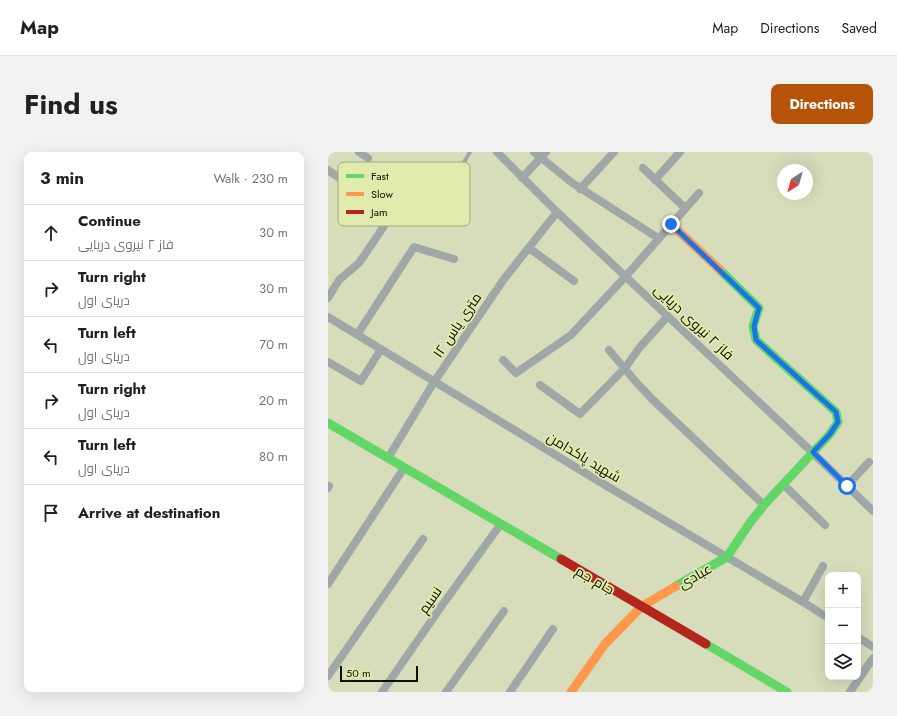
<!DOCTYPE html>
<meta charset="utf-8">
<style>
body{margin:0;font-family:Jost,Cairo,sans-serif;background:#f2f2f2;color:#202124}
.controls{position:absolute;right:12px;bottom:12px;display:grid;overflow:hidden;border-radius:8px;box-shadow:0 4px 16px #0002}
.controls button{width:36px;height:36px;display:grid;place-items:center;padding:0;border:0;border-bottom:1px solid #e0e0e0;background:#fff;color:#202124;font:20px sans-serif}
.compass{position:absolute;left:449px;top:12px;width:36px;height:36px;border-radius:50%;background:#fff;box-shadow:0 4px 16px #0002;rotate:217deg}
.scale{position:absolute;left:12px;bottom:10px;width:78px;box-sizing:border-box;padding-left:4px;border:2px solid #0e1000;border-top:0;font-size:11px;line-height:14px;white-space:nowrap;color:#0e1000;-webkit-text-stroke:3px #e1ebad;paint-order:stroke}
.stop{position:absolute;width:12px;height:12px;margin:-9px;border:3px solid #1a73e8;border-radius:50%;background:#fff}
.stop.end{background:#1a73e8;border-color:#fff;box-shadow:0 1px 4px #0008}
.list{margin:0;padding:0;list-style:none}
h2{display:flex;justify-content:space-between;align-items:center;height:52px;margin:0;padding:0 16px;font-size:17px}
h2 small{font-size:13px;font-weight:400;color:#757577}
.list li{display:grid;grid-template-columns:26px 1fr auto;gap:12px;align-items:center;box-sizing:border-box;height:56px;padding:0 16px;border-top:1px solid #e0e0e0}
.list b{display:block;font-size:15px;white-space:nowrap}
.list p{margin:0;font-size:13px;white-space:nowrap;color:#757577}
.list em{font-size:13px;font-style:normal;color:#757577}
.icon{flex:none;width:22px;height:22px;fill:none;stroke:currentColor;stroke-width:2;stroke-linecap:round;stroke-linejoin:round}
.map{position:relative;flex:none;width:545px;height:540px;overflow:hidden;border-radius:8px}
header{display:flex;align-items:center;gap:24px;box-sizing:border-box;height:56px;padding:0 20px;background:#fff;border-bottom:1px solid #e0e0e0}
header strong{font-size:19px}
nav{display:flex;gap:22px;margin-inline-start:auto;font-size:14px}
.intro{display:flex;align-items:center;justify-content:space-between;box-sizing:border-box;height:96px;padding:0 24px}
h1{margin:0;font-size:28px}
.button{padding:10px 18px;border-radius:8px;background:#b45309;color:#fff;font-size:14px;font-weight:700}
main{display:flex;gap:24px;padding:0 24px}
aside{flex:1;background:#fff;border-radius:8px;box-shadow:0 4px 16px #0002}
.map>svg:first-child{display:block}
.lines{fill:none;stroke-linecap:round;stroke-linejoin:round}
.lane{stroke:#9fa7a7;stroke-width:4}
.street{stroke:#9fa7a7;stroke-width:8}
.fast{stroke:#63d668;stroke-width:9}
.slow{stroke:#ff974d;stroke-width:9}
.jam{stroke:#b3261e;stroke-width:9}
.route{stroke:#1a73e8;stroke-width:5}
.labels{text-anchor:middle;stroke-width:3.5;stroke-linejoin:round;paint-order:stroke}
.street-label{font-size:14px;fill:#0e1000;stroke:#e1ebad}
.key{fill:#e1ebad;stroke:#a2a979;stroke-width:1}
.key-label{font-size:11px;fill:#0e1000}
</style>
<header>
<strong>Map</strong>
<nav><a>Map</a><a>Directions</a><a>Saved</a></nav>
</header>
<div class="intro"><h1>Find us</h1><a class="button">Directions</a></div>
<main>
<aside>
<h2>3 min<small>Walk · 230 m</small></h2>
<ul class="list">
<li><svg class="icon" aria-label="ahead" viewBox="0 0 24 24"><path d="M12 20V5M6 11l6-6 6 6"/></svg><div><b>Continue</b><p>فاز ۲ نیروی دریایی</p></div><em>30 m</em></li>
<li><svg class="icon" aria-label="right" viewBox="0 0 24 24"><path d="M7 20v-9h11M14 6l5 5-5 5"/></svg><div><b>Turn right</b><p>دریای اول</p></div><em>30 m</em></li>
<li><svg class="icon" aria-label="left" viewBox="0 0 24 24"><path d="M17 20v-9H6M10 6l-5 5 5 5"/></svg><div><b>Turn left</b><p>دریای اول</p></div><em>70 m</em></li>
<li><svg class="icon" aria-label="right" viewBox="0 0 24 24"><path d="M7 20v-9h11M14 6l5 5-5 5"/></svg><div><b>Turn right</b><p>دریای اول</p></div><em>20 m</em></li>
<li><svg class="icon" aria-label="left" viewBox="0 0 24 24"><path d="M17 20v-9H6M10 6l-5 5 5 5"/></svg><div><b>Turn left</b><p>دریای اول</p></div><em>80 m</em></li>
<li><svg class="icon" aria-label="arrive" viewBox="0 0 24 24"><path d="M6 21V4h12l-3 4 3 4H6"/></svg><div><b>Arrive at destination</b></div></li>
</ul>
</aside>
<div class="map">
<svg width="545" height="540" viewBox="0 0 545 540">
<rect width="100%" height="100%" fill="#d7ddbb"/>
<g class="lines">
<!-- lane -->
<path class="lane" d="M119 39 142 0"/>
<!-- street -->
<path class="street" d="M31 0 40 6
M169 0 229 60 485 301 545 359
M206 0 243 30 330 86
M315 16 357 56
M0 18 10 25
M194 26 218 0
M327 28 352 0
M252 37 286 0
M201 96 246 129
M0 146 11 128 31 111 48 86 83 33
M0 165 272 330 475 450 500 466
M29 183 86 95 126 107
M281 198 308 230 326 249 436 353
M175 208 188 221 243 183 298 124 371 41
M0 210 33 229 53 197
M212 233 252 262 297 216 312 195 340 164
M60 306 106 230 176 127 229 60
M455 332 497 373
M519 334 541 310
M0 336 1 334
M0 432 76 316
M475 450 495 414
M530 485 545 495
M0 524 95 387
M54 540 115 452 172 373
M118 540 176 459
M182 540 225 477
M522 540 545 506"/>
<!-- fast -->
<path class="fast" d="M0 271 233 407
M348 434 399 405 421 372 436 353 502 282 510 270 508 260 428 188 425 174 431 156 392 118
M378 492 459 540"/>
<!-- slow -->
<path class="slow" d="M343 72 392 118
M243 540 277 492 313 455 348 434"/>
<!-- jam -->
<path class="jam" d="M233 407 378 492"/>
</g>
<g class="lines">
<!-- route -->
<path class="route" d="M343 72 431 156 426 174 428 188 508 260 510 270 502 282 485 300 519 334"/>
</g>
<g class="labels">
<!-- street labels -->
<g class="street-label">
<text transform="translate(366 170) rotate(43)" y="5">فاز ۲ نیروی دریایی</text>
<text transform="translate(129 173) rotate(-56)" y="5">۱۲ متری یاس</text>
<text transform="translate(256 305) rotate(31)" y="5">شهید پاکدامن</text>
<text transform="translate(367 424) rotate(-30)" y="5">عبادی</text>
<text transform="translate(267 428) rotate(30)" y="5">جام جم</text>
<text transform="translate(102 448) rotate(-55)" y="5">نسیم</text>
</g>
</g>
<!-- legend -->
<rect x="10" y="10" width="132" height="64" rx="6" class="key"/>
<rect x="18" y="22" width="18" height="4" fill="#63d668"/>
<rect x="18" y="40" width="18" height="4" fill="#ff974d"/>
<rect x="18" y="58" width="18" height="4" fill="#b3261e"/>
<g class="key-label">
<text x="43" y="28">Fast</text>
<text x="43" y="46">Slow</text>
<text x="43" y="64">Jam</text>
</g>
</svg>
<div class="controls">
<button>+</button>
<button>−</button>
<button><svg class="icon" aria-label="layers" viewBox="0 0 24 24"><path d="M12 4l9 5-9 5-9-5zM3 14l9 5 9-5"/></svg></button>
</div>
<svg class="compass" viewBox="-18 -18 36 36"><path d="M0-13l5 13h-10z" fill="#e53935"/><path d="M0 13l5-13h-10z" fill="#757577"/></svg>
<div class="scale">50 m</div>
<div class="stop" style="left:519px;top:334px"></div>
<div class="stop end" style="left:343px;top:72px"></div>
</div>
</main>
